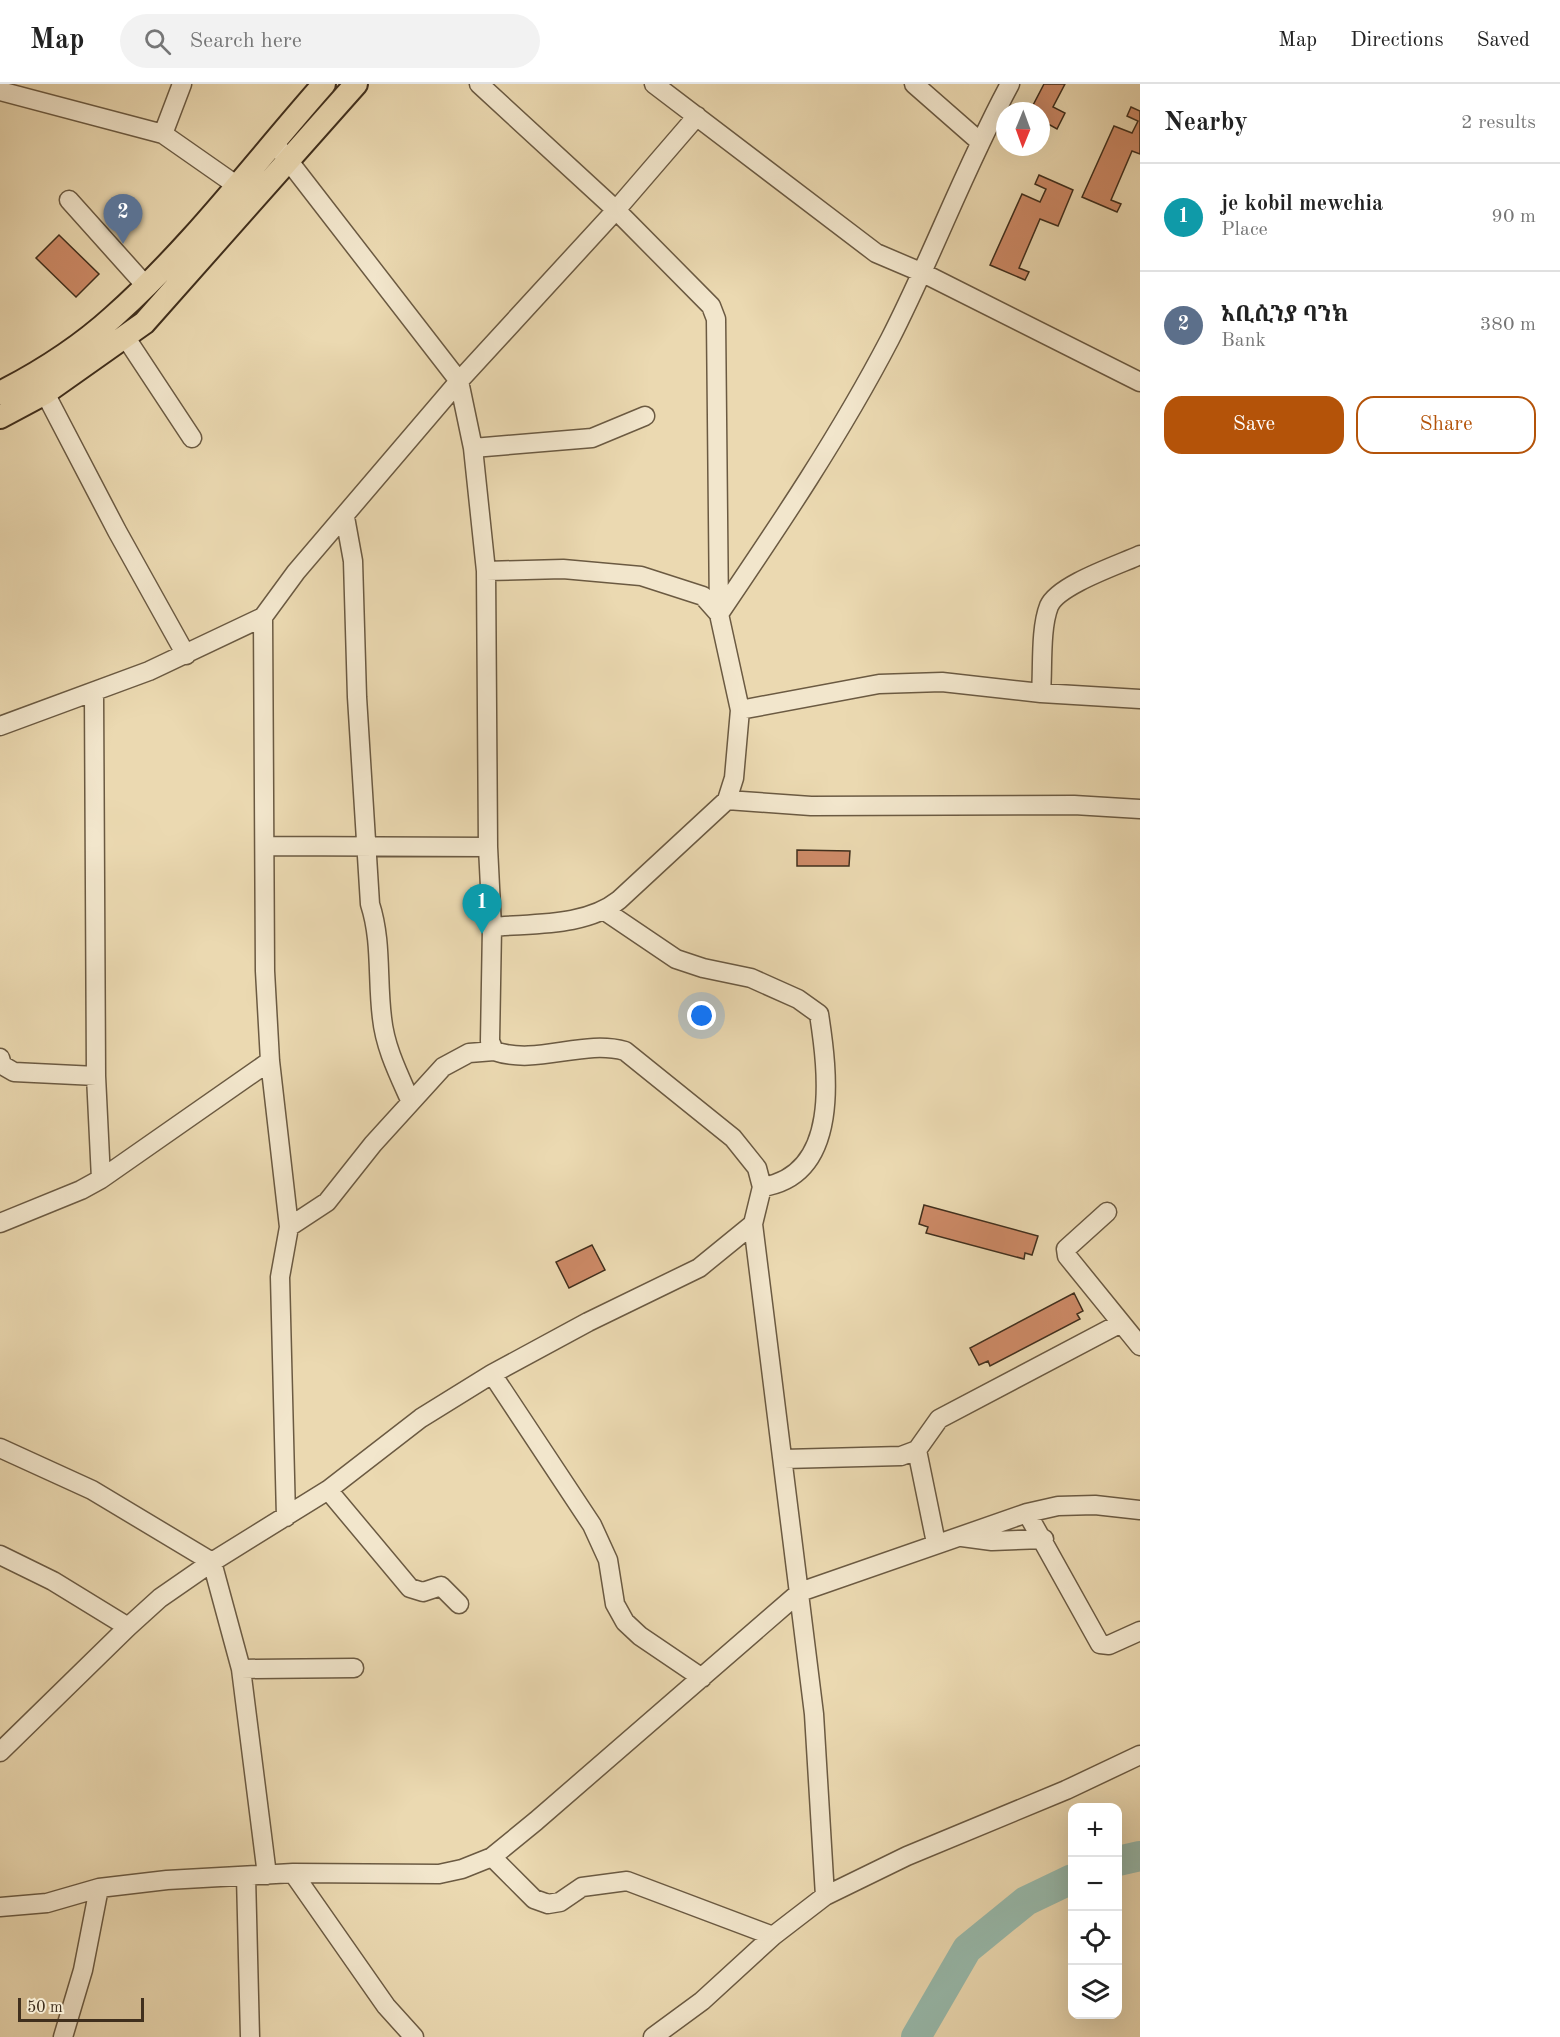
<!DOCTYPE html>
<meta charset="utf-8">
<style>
body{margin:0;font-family:"Old Standard TT","Noto Serif Ethiopic",serif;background:#f2f2f2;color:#222}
.controls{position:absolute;right:18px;bottom:18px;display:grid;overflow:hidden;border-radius:12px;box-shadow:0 6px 24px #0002}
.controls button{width:54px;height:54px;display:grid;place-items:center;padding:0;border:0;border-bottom:2px solid #e0e0e0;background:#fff;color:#222;font:30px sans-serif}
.compass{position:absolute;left:996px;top:18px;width:54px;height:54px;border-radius:50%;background:#fff;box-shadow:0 6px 24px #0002;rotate:181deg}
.scale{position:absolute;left:18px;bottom:15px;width:126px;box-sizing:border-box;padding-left:6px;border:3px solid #402f1d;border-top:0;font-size:16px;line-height:21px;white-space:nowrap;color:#402f1d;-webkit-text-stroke:4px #f2e6cc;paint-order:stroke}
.you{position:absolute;left:702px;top:932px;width:21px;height:21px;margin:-15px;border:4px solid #fff;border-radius:50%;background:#1a73e8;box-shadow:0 0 0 9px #1a73e833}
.badge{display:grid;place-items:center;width:39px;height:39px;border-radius:50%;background:#b45309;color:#fff;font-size:20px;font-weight:700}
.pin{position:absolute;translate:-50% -50px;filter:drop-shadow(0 2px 3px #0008)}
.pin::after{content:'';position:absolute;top:32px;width:21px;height:18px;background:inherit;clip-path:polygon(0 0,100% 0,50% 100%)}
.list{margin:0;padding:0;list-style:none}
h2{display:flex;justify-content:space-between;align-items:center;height:78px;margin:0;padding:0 24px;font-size:26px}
h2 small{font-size:20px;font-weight:400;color:#767676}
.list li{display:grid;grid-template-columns:39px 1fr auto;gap:18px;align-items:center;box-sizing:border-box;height:108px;padding:0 24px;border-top:2px solid #e0e0e0}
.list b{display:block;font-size:22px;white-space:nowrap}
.list p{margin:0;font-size:20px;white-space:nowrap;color:#767676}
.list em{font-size:20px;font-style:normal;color:#767676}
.actions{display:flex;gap:12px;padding:18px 24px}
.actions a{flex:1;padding:14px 0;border:2px solid #b45309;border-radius:18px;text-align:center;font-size:21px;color:#b45309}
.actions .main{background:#b45309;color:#fff}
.icon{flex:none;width:33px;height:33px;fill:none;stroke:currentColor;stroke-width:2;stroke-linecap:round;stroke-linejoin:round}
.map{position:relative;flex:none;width:1140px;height:1953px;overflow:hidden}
header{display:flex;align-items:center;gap:36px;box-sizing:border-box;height:84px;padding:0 30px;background:#fff;border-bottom:2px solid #e0e0e0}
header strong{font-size:28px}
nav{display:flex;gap:33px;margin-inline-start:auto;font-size:21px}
.search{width:420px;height:54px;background:#f2f2f2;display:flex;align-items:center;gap:15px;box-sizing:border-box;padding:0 21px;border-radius:33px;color:#767676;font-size:22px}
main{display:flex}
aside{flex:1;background:#fff}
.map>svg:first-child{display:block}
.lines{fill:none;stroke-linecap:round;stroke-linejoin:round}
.river{stroke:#98baac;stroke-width:30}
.building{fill:#cd8a67;stroke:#402f1d;stroke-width:1.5}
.minor-casing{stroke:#6b5a42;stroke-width:21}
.major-casing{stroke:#402f1d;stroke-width:26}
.minor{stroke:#f2e6cc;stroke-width:18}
.major{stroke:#ebd9b1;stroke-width:22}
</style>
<header>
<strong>Map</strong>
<div class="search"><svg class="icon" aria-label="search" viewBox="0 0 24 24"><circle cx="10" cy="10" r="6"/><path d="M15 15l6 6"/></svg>Search here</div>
<nav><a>Map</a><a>Directions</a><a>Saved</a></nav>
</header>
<main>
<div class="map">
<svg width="1140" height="1953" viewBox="0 0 1140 1953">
<rect width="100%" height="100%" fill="#ebd9b1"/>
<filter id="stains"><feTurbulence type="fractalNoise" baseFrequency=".00333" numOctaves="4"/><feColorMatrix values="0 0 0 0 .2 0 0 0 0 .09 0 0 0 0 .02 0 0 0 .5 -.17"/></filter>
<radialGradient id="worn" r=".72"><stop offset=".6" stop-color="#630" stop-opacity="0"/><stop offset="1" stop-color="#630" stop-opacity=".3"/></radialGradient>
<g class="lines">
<!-- river -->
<path class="river" d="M1118 1777 1140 1772
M916 1953 967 1865 1026 1817 1072 1795"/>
</g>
<!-- building -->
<path class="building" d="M1044 0H1065L1053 23 1065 29 1057 45 1041 36V27H1030Z
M1131 23 1140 27V70L1132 67 1111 116 1121 120 1117 128 1082 113 1114 42 1132 49 1138 37 1127 32Z
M1039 91 1073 106 1058 142 1040 135 1019 184 1029 188 1025 196 990 181 1022 110 1040 118 1046 105 1035 100Z
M59 151 99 190 76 213 36 174Z
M797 766 850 767 849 782H797Z
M924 1121 1038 1152 1032 1171 1025 1169 1024 1175 926 1149 928 1143 919 1140Z
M592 1161 605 1186 569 1204 556 1178Z
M1074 1209 1083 1227 1077 1230 1080 1235 990 1282 988 1277 979 1281 970 1264Z"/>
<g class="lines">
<defs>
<path id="minor" d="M479 0 616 126 711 222 716 235 719 530 740 626 734 694 727 716 619 816C585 843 533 839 492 843
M654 0 876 169 923 189 1140 298
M914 0 979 57
M0 7 163 50 236 101
M163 50 182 0
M69 116 146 202
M126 254 192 354
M45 309 117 447 186 571
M473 364 592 354 645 332
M345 433 353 477 357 613 370 820C382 857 377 895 382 934 385 963 398 989 410 1016
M486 487 563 485 641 492 703 512 719 530C780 440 840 351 890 255 933 171 965 83 1010 0
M263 533 265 887 270 977 289 1143 280 1193 286 1433
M1041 609C1043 584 1040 545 1049 522 1058 501 1118 481 1140 471
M94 610 96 992 101 1095
M740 626 879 600 942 598 1041 609 1140 615
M0 642 149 587 263 533 296 488 459 297 616 126 697 32
M727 716 811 722 1074 721 1140 725
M266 762 488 763
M605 827 676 875 703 884 751 894 798 915 819 930C828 988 841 1091 762 1103
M0 974 2 981 14 988 96 992
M1107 1128 1066 1165 1067 1172 1140 1262
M0 1139 81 1106 101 1095 270 977
M753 1140 814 1630 825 1812
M289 1143 327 1118 373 1060 443 983 469 969 494 967
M492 1290 592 1441 608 1476 615 1520 625 1538 640 1552 702 1594
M0 1364 92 1406 212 1478 241 1585 267 1791
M917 1366 936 1459
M784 1375 901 1372 917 1366 939 1335 1121 1239
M328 1406 410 1504 423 1508 441 1502 459 1520
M1027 1429 1100 1560 1109 1561 1140 1547
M962 1453 992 1457 1044 1455
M0 1471 53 1497 128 1543
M241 1585 354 1584
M0 1668 128 1543 160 1514 212 1478 328 1406 421 1334 492 1290 588 1238 699 1184 753 1140 762 1103 757 1084 733 1054 625 967C582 955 538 982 494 967L490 957 492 843 488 763 486 487 473 364 459 297 281 67
M492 1773 534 1815 548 1820 560 1818 582 1803 627 1797 773 1852
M293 1789 386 1922 414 1953
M246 1792 250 1953
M0 1823 47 1819 99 1804 167 1796 293 1789 439 1790 462 1785 492 1773 536 1737 800 1508 1027 1429 1058 1422 1095 1421 1140 1426
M63 1953 83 1886 99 1804
M653 1953 702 1917 773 1852 825 1812 907 1772 1066 1706 1140 1671"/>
<path id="major" d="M0 309C39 289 80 263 113 233 191 164 255 78 324 0
M0 333 45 309 144 239 356 0"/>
</defs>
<!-- minor casing -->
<use href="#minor" class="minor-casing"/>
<!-- major casing -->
<use href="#major" class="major-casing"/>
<!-- minor -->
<use href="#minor" class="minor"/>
<!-- major -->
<use href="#major" class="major"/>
</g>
<rect width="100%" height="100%" filter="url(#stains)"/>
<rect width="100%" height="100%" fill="url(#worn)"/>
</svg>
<div class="controls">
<button>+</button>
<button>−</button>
<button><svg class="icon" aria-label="locate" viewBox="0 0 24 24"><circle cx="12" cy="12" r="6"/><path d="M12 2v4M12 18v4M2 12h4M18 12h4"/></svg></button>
<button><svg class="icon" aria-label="layers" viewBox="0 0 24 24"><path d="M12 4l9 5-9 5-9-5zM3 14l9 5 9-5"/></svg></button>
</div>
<svg class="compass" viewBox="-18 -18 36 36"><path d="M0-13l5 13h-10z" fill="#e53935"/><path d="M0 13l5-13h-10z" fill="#767676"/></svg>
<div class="scale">50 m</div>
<div class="you"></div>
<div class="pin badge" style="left:482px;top:850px;background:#0f9aa8">1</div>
<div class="pin badge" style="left:123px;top:160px;background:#5c6f8a">2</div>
</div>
<aside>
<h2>Nearby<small>2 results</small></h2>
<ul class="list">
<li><span class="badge" style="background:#0f9aa8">1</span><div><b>je kobil mewchia</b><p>Place</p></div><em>90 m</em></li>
<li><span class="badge" style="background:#5c6f8a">2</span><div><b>አቢሲንያ ባንክ</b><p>Bank</p></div><em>380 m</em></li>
</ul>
<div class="actions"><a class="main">Save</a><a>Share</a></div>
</aside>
</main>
